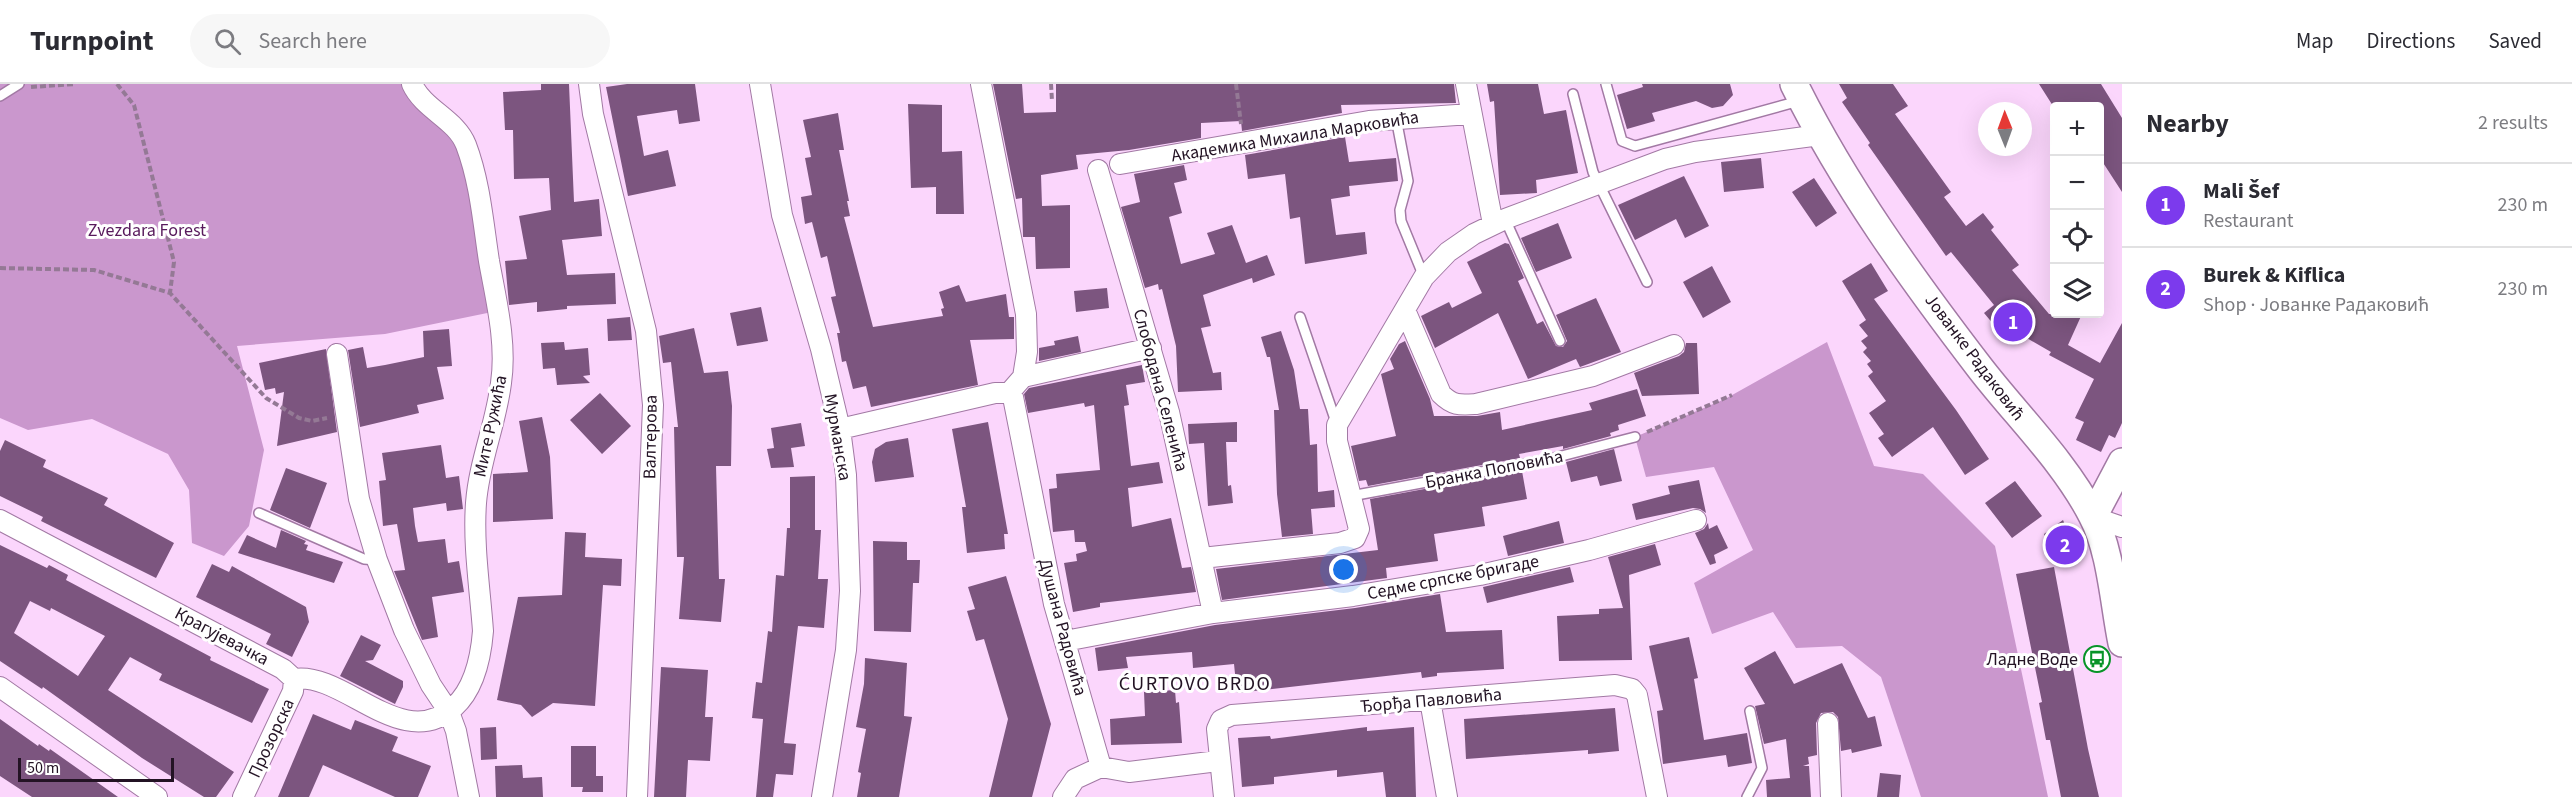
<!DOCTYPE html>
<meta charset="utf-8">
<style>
body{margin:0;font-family:"Source Sans 3",sans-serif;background:#f7f7f7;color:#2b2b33}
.controls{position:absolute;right:18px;top:18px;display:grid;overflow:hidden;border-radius:6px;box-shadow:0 6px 24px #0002}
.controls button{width:54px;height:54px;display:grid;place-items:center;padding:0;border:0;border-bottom:2px solid #e1e1e2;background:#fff;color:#2b2b33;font:30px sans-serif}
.compass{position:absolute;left:1978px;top:18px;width:54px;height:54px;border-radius:50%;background:#fff;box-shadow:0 6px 24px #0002;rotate:359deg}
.scale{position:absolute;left:18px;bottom:15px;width:156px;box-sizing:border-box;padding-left:6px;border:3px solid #231324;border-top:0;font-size:16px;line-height:21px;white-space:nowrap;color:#231324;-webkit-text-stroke:4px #fff;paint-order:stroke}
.you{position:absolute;left:1344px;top:486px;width:21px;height:21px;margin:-15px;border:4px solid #fff;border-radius:50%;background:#1a73e8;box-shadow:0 0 0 9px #1a73e833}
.badge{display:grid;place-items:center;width:39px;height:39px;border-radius:50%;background:#7c3aed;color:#fff;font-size:20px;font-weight:700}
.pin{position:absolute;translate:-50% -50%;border:3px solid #fff;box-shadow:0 2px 6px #0006}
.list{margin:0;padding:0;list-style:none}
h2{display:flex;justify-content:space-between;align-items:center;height:78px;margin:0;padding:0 24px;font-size:26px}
h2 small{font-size:20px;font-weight:400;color:#7c7c81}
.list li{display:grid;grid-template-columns:39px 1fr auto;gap:18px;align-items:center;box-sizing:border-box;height:84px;padding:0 24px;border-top:2px solid #e1e1e2}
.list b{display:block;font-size:22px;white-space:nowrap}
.list p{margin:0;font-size:20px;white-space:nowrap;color:#7c7c81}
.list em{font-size:20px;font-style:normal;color:#7c7c81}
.icon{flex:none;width:33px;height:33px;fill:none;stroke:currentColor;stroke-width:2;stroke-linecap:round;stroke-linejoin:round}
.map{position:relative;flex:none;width:2122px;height:713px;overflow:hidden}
header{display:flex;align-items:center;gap:36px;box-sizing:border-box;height:84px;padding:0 30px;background:#fff;border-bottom:2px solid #e1e1e2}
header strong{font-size:28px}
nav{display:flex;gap:33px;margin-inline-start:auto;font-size:21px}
.search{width:420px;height:54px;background:#f7f7f7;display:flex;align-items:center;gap:15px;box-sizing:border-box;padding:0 21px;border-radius:33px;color:#7c7c81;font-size:22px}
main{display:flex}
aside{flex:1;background:#fff}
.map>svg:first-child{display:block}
.forest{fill:#ca97cd}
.building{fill:#7c557f;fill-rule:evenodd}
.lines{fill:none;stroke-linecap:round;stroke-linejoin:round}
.lane-casing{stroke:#a279a4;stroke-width:12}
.street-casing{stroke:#a279a4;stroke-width:22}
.secondary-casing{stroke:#a279a4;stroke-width:30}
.path{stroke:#947995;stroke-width:4;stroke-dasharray:6 3;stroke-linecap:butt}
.lane{stroke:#fff;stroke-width:9}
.street{stroke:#fff;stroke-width:20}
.secondary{stroke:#fff;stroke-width:27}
.labels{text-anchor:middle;stroke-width:6;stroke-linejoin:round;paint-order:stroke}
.street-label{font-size:18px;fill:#231324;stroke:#fff}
.park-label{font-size:18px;fill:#581a5c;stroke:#fff}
.poi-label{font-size:18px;fill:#231324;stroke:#fff;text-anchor:end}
.neighbourhood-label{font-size:20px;letter-spacing:1.5px;fill:#231324;stroke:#fff}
</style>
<header>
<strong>Turnpoint</strong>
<div class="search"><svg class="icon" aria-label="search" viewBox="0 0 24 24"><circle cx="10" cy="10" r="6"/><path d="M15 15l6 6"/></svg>Search here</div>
<nav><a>Map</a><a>Directions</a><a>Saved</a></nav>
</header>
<main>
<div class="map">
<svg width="2122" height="713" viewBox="0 0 2122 713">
<rect width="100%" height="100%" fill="#fbd6fc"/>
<!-- forest -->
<path class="forest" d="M0 0H412L460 50 497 227 385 250 237 262 264 366 249 442 224 472 192 459 189 406 168 370 92 335 28 346 0 334Z
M1827 258 1874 382 1923 390 1995 462 2048 713H1921L1881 593 1842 562 1796 564 1773 528 1712 550 1694 499 1753 466 1714 383 1646 393 1635 353 1725 315Z"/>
<!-- building -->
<path class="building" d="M541 0H569L574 118 599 115 602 152 562 156 567 191 615 189 616 220 567 222V225L537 228V218L509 221 505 177 527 175 519 132 551 126 549 94 514 95 513 46H505L503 8 541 6Z
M627 0H695L700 37 679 40 677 26 637 32 644 72 668 66 676 102 628 112 606 3Z
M993 0H1022L1024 29 1056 28V0H1454L1456 19 1341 21 1342 29 1242 47 1241 37 1201 39V54L1129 66 1076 71 1078 85 1041 91 1042 122 1070 121V184L1036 185 1035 153H1023L1022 114 1016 115Z
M1487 0H1538L1544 30 1566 26 1578 89 1536 96 1537 109 1500 111 1494 17 1490 18Z
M1642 0H1730L1733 11 1723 22 1712 24 1696 17 1652 29 1655 37 1627 45 1617 11 1643 3Z
M1839 0H1893L1908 22 1895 30 1951 108 1944 113 1966 142 1983 129 1994 143 1991 146 2019 181 2012 186 2049 230H2082L2068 261 2100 279 2122 239V339L2115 354 2109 351 2101 368 2076 356 2084 338 2075 334 2094 295 2049 271 2051 268 2025 253 2020 252 2010 260 1984 229 1994 221 1951 168 1946 172 1868 61 1870 59 1842 18 1847 14Z
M2039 0H2101L2122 34V108L2100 74V22H2053Z
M908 20 942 21V68L962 67 964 130H936V103L911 104Z
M838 29 844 66H839L849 117H847L850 132 844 133 873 243 943 232 941 225 944 224 939 208 959 201 966 218 1006 210 1009 233H1014V255L970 256 978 301 871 323 866 302 853 305 846 277 842 278 837 249H840L831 213 836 212 827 172 821 174 812 138 805 140 801 113 812 111 805 74 811 73 803 36Z
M1345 53 1349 78 1396 74 1398 97 1349 102 1350 112 1331 115 1336 151 1365 148 1367 170 1305 180 1300 133 1290 135 1285 90 1248 95 1245 71Z
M1761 74 1764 104 1724 108 1721 78Z
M1184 81 1187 96 1174 99 1182 129 1169 133 1181 180 1215 170 1207 149 1232 141 1246 179 1267 171 1275 191 1253 199 1252 194 1203 211 1211 242 1201 244 1213 289 1221 288 1222 306 1178 308 1176 262 1162 205 1159 206 1158 200 1145 204 1121 123 1140 118 1134 90Z
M1684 92 1709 142 1685 154 1676 135 1635 156 1618 121Z
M1814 94 1837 129 1816 143 1792 108Z
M1558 139 1572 174 1536 188 1521 154Z
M1505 159 1509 160 1524 194 1518 197 1537 240 1543 237 1556 262 1563 263 1567 257 1556 231 1596 214 1621 268 1580 283 1576 275 1528 295 1498 229 1435 264 1421 232 1449 218 1452 224 1482 209 1467 178Z
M1871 179 1888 207 1874 215 1956 326 1989 375 1965 391 1933 343 1892 373 1878 354 1884 350 1869 329 1886 317 1868 292 1873 288 1867 280 1871 277 1863 268 1867 264 1861 257 1868 252 1859 241 1866 236 1842 197Z
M1712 182 1731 218 1703 234 1683 198Z
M1107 204 1109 224 1076 228 1074 207Z
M761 223 768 257 737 262 730 229Z
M630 233 632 256 608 257 607 235Z
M694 244 704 289 728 287 732 322 731 382H716L719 495H725L721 538 679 535 684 473H677L674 343H678L671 278 663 279 659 252Z
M449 245 452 282 437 283 444 315 417 321 419 329 360 343 348 266 363 263 367 284 385 281 424 273 423 247Z
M1281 247 1294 286 1300 325H1308L1310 361 1317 360 1318 408 1334 406 1335 423 1311 425 1313 450 1282 453 1277 410 1274 326H1279L1270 273H1267L1261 253Z
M1078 252 1081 268 1039 277V264L1055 261 1054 257Z
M1405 257 1430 315 1434 332H1477L1500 328 1502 346 1592 326 1589 319 1637 305 1646 332 1618 341 1619 346 1610 349 1611 352 1563 365V362L1519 370 1520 374 1368 402 1366 396 1359 397 1351 362 1396 352 1381 290 1394 285 1390 275 1399 260Z
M564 258 565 266 588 264 590 291 583 292 590 299 557 301 555 284 543 285 541 259Z
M1686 259H1697L1699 310 1642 312 1634 289 1679 272 1684 268Z
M326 265 337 348 277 362 284 308 276 310 275 304 265 306 259 279Z
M1142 281 1145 298 1126 301 1129 321 1124 322 1131 382 1159 378 1163 399 1128 404 1132 443 1171 434 1182 484 1191 483 1196 508 1100 519V523L1073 528 1064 479 1077 477 1076 470 1087 467 1085 458H1075L1074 446 1053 448 1049 405 1057 404 1056 390 1100 386 1094 321 1085 323 1084 319 1028 329 1024 310 1029 304Z
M600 309 631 342 602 370 570 336Z
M542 333 550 373 553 435 493 438V390L528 388 519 337Z
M988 338 1008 450H1004L1005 465 967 469 962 423H966L952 345Z
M1237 338V358H1226L1228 402 1231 401 1233 419 1208 422 1204 359 1189 360 1188 340Z
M801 339 805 362 791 364 794 383 771 384 767 365 774 364 771 344Z
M908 354 914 393 875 398 872 378 875 365 886 358Z
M5 356 46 376 43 383 108 414 104 421 174 459 156 494 41 437 43 433 0 412V367Z
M441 361 446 394 459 392 463 425 447 427 446 419 413 424 415 442 418 458 445 455 448 479 459 477 464 508 432 513 438 553 422 556 394 487 405 486 397 440 383 442 379 397 386 396 382 369Z
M1614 365 1622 397 1600 402 1597 392 1571 398 1566 378Z
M286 384 327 399 310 444 270 426Z
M1522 387 1527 415 1482 423 1485 442 1434 450 1438 477 1386 484 1387 494 1222 516 1216 485 1378 466 1370 415Z
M815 392V446H821L818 495H828L824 544 798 542 784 659 796 660 793 691 776 690 773 713H756L763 635 752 634 756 598 762 599 768 547 772 548 776 491 784 492 787 444H790V393Z
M1699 396 1706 429 1700 425 1693 424 1636 436 1632 420 1670 410 1668 402Z
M2015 397 2042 432 2012 454 1985 419Z
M2063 436 2080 477 2056 480 2044 450Z
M1559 437 1564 459 1508 472 1503 452Z
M1708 439 1709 445 1717 441 1728 464 1714 471 1716 479 1710 481 1695 449 1704 445Z
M281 446 306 457 304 460 308 461 306 466 343 478 334 499 238 469 247 451 276 464Z
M565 448 586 449 585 473 622 475 621 502 603 501 595 622 553 619 532 633 521 621 497 616 518 513 562 511Z
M873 457 907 458V476H920L919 499H913L911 548 874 547Z
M1655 460 1661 481 1629 491 1632 576 1559 577 1557 532 1599 530V525L1623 524 1608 473Z
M0 461 47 484 49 481 68 491 66 496 211 573 210 576 269 605 252 639 159 596 162 590 130 573 108 606 234 688 216 713H204L142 674 43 603 42 605 0 577ZM30 517 50 527 51 524 105 552 78 592 14 549Z
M212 480 229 488 232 482 306 523 309 538 292 573 266 560 271 550 196 513Z
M1570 483 1574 498 1487 519 1483 503Z
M2054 483 2088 665 2099 713H2061L2050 656H2046L2039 619 2042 618 2016 490Z
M1006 492 1051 640 1032 713H989L1008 635 984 555 976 557 967 527 975 525 968 503Z
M1440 510 1446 548 1502 546 1504 585 1437 589V592L1422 594 1421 588 1237 609 1234 580 1193 584 1192 568 1126 573 1128 584 1098 587 1095 564 1215 541 1355 524Z
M361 551 381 561 373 576 365 577 403 597V603L395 620 340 592Z
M1689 553 1698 594 1694 595 1704 656 1747 649 1752 679 1728 683 1726 671 1663 680 1657 627 1663 626 1649 562Z
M1775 567 1794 600 1842 579 1868 634 1875 632 1882 662 1852 669 1851 665 1841 667 1838 633 1833 628 1821 629 1816 639 1817 671 1808 673 1809 680 1803 682H1809L1811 713H1767L1766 696 1790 694 1786 655 1764 660 1755 622 1765 620 1744 584Z
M865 574 907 579 904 632 912 633 899 713H857L861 689 858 688 866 645 856 643 864 600Z
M661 583 708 586 705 633H713L710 677 688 676 686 713H654Z
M1175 606 1176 619 1179 618 1182 659 1111 661 1110 635 1145 632 1144 608Z
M1615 624 1619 667 1588 670V666L1466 675 1464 635Z
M313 630 351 646 355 636 398 653 392 667 431 682 418 713H395L323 681 309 713H278Z
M0 635 38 662 39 660 49 667 50 665 118 713H32L0 692Z
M496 643 497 675 481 676 480 644Z
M1367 643V647L1414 643 1416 713H1386L1383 688 1337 693V686L1274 693V700L1242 703 1238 654 1270 652 1271 655Z
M571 662H596V692H603V708H582L583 703H571Z
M522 681 523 694 542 693 543 713H496L495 682Z
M1880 689 1901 691 1899 713H1877Z"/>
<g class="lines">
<defs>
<path id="lane" d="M1606 0 1622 57 1635 62 1799 17
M1573 10 1593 88 1647 198
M0 12 19 0
M1396 34 1408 97 1400 126 1401 137 1424 193
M1505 135 1560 257
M1300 233 1336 338
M1351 412 1546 376 1635 353
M259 429 364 475 377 476
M1747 713 1762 684 1750 627"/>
<path id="street" d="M589 0 593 30 646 247 653 321 637 713
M760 0 782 131 821 265 840 345 846 391 850 507 846 566 822 713
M981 0 1026 230 1027 268 1023 293 1009 309
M1466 0 1493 140
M1120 80 1369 37 1471 30
M1098 86 1169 328 1213 529
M1405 226 1441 310C1453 322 1460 321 1476 320L1593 292 1674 261
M337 270 359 415 377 476 404 546 431 601 449 628 456 647 469 713
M1023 293 1151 264
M1009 309 1013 313 1054 520 1101 683
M840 345 995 309H1009
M2093 433 2122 443
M0 436 283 585 294 595
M1202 474 1340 459 1355 454 1359 445 1337 357V341L1424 193 1448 168 1474 150 1505 135 1665 75 1695 68 1820 51
M1065 557 1213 529 1353 512 1480 491 1589 466 1696 436
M294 595C344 587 402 670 454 623 474 605 481 572 483 547 480 505 473 461 476 419 479 378 496 340 501 299 507 259 496 216 489 177 483 138 480 98 466 61 456 35 424 26 412 0
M0 603 157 713
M1430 616 1447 713
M1828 639 1831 713
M243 713 293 607 294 595
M1063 713 1075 695 1101 683 1129 688 1218 677
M1224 713 1217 645 1221 636 1232 631 1615 601 1632 605 1637 611 1657 713"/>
<path id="secondary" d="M1794 0C1844 101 1911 194 1980 284 2017 332 2064 377 2092 431 2111 466 2114 520 2122 559
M2093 433 2122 378"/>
</defs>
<!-- lane casing -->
<use href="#lane" class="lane-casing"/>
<!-- street casing -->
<use href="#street" class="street-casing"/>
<!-- secondary casing -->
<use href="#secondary" class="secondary-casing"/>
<!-- path -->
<path class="path" d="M117 0 134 21 174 178 170 209
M1051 0 1052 17
M1236 0 1241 40
M31 3 75 0
M0 184 94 186 170 209 266 314 299 334 312 337 327 334
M1647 348 1732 311"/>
<!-- lane -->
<use href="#lane" class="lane"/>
<!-- street -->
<use href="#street" class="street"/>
<!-- secondary -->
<use href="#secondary" class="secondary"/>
</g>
<!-- icons -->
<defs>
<symbol id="bus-ring" viewBox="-11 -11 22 22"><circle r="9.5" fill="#fff" stroke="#089428" stroke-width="1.5"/><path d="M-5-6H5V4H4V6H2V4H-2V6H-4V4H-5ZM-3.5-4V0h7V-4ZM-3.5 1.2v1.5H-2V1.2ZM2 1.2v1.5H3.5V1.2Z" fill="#089428"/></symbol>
</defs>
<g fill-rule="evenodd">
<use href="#bus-ring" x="2082" y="560" width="30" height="30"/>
</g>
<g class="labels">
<!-- street labels -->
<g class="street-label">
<text transform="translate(1295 52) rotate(-9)" y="6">Академика Михаила Марковића</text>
<text transform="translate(1975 273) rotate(53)" y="6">Јованке Радаковић</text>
<text transform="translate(1161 306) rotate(75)" y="6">Слободана Селенића</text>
<text transform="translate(490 342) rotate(-78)" y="6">Мите Ружића</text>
<text transform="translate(650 353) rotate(-89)" y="6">Валтерова</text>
<text transform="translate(838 353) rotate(80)" y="6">Мурманска</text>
<text transform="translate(1494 385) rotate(-11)" y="6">Бранка Поповића</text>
<text transform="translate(1453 493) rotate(-11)" y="6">Седме српске бригаде</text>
<text transform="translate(1063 543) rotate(75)" y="6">Душана Радовића</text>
<text transform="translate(222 552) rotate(28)" y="6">Крагујевачка</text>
<text transform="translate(1431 616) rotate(-5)" y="6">Ђорђа Павловића</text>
<text transform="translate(271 654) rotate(-65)" y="6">Прозорска</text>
</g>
<!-- park labels -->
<g class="park-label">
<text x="147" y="152">Zvezdara Forest</text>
</g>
<!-- poi labels -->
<g class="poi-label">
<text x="2078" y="581">Ладне Воде</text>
</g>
<!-- neighbourhood labels -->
<g class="neighbourhood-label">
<text x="1195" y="606">ĆURTOVO BRDO</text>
</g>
</g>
</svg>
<div class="controls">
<button>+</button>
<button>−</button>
<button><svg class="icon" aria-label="locate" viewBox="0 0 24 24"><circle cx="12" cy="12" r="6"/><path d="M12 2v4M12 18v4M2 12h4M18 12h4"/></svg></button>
<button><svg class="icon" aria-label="layers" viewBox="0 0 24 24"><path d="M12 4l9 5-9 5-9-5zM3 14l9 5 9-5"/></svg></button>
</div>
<svg class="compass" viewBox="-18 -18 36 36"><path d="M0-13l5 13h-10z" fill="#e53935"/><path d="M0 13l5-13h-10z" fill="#7c7c81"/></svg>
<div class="scale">50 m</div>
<div class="you"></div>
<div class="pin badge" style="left:2013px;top:238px">1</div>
<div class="pin badge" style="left:2065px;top:461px">2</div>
</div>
<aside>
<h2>Nearby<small>2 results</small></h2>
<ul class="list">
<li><span class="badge">1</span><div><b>Mali Šef</b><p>Restaurant</p></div><em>230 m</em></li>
<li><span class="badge">2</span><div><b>Burek &amp; Kiflica</b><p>Shop · Јованке Радаковић</p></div><em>230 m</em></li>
</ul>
</aside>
</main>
